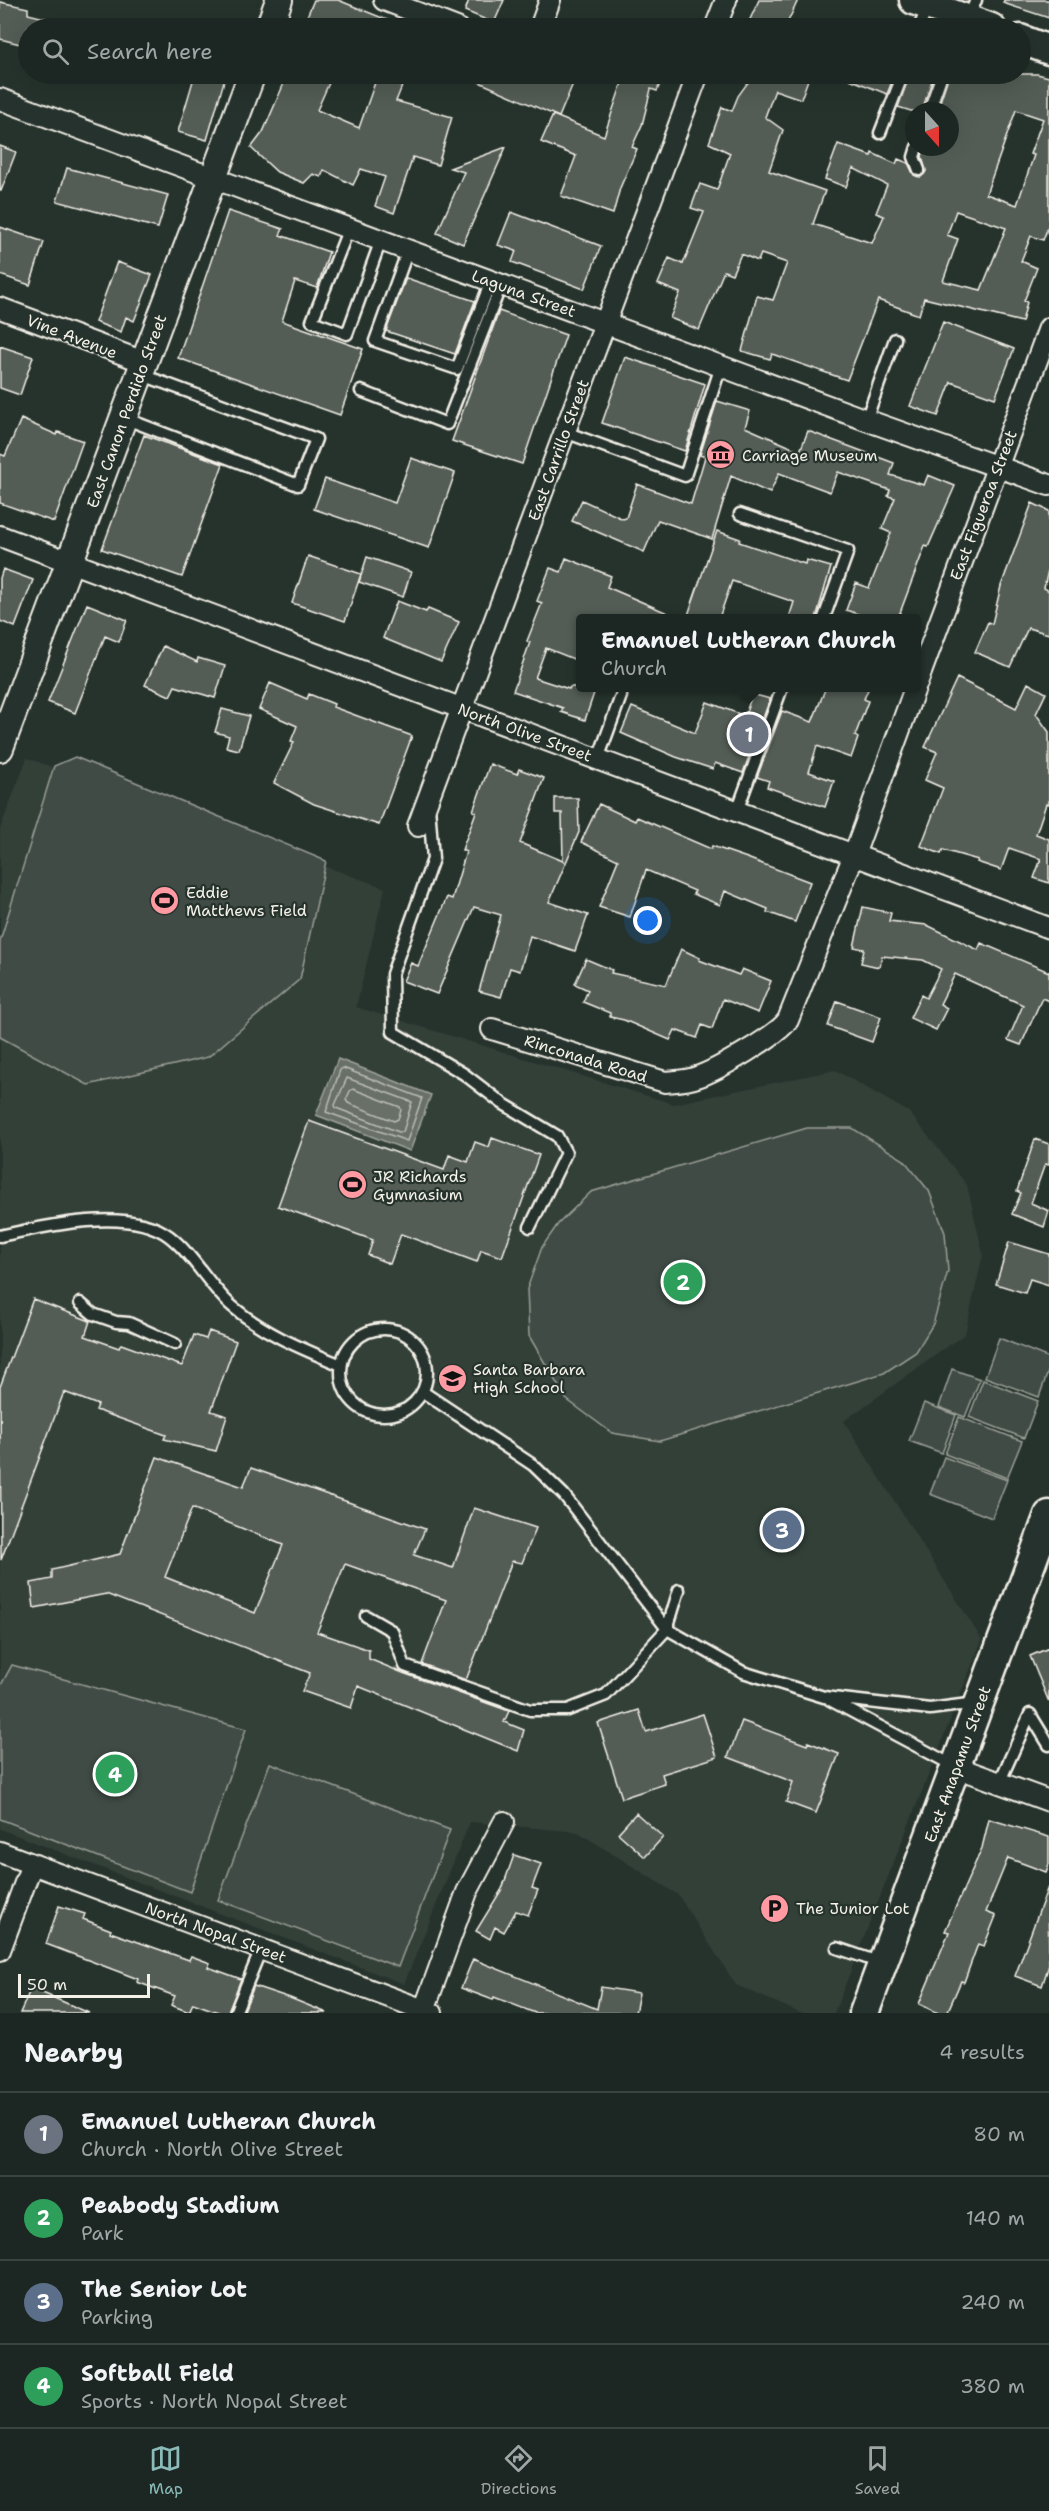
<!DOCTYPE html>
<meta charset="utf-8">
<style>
body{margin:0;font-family:"Shantell Sans",sans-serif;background:#29322f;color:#f1f3f6}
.compass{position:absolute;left:905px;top:102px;width:54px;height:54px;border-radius:50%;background:#1c2622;box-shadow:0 6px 24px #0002;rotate:159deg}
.scale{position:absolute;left:18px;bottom:15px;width:132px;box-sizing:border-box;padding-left:6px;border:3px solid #f4f1e8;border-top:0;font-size:16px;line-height:21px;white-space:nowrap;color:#f4f1e8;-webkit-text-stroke:4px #26332d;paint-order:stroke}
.you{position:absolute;left:648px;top:921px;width:21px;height:21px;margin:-15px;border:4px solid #fff;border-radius:50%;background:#1a73e8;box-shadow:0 0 0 9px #1a73e833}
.badge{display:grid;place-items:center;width:39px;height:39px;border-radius:50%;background:#8bbbb9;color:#fff;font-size:20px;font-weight:700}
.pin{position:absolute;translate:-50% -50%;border:3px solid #fff;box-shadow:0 2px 6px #0006}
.popup{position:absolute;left:576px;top:614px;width:345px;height:78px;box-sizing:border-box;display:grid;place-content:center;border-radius:6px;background:#1c2622;filter:drop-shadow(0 2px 4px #0005);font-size:20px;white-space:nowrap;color:#a0a5a5}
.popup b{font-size:22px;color:#f1f3f6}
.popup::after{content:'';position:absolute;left:50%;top:100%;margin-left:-12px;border:12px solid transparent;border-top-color:#1c2622}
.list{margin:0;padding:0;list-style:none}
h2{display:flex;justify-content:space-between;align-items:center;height:78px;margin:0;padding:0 24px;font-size:26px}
h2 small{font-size:20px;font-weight:400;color:#a0a5a5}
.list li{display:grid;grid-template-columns:39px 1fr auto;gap:18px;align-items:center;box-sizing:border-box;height:84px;padding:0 24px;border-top:2px solid #3a4340}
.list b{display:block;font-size:22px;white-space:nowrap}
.list p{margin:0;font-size:20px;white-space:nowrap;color:#a0a5a5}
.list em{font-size:20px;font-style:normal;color:#a0a5a5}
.icon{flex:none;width:33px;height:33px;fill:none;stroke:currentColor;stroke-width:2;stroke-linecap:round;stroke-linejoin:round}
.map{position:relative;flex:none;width:1049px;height:2013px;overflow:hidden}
.search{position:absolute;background:#1c2622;box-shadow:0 6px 24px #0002;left:18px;right:18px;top:18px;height:66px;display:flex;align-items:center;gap:15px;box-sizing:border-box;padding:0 21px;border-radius:33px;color:#a0a5a5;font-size:22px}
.sheet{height:414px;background:#1c2622}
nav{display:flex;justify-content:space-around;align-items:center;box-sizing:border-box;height:84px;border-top:2px solid #3a4340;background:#1c2622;font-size:16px;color:#a0a5a5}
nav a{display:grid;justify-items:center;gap:3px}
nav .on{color:#8bbbb9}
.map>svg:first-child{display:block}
.built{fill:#333f39}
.green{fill:#414b45;stroke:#9a9e96;stroke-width:1.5}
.water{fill:#676f68;stroke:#9fa39b;stroke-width:1.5}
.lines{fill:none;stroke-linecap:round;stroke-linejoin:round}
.shore{stroke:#bcbdb5;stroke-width:1.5}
.building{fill:#525c55;stroke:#f4f1e8;stroke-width:1.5;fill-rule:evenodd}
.service-casing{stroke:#f4f1e8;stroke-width:15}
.minor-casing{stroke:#f4f1e8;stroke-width:24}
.tertiary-casing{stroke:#f4f1e8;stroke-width:30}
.secondary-casing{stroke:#f4f1e8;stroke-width:33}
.service{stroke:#26332d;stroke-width:10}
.minor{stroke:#26332d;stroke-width:20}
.tertiary{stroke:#26332d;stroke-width:26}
.secondary{stroke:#26332d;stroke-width:28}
.labels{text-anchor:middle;stroke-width:4.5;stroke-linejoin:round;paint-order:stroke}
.street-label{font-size:16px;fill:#f4f1e8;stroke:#26332d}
.poi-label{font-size:16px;fill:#f4f1e8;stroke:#26332d;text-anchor:start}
</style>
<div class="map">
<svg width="1049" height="2013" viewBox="0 0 1049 2013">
<rect width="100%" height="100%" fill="#26332d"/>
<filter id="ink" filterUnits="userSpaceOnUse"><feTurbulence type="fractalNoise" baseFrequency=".0167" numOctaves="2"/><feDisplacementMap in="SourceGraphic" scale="12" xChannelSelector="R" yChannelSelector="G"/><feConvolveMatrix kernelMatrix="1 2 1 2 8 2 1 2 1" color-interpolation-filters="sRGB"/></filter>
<g filter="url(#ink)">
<!-- built -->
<path class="built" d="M27 758 385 888 356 1007 674 1104 835 1070 909 1112 967 1185 983 1254 965 1334 844 1421 982 1640 834 2013H800L736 1985 678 1895 578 1832 470 1822 404 1984 0 1829V829Z"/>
<!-- green -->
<path class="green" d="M75 757 326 861 300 979 208 1057 88 1085 0 1037V941L54 766Z
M807 1128H852L904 1160 929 1191 945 1233 948 1271 933 1324 916 1352 884 1373 660 1441 612 1433 566 1399 529 1336 527 1289 542 1247 558 1224 591 1192Z
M999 1338 1049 1358V1369L1039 1397 985 1377Z
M952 1369 980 1379 965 1417 939 1407Z
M983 1380 1038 1401 1024 1438 969 1417Z
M924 1403 956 1415 942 1453 909 1441Z
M959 1417 1022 1441 1007 1478 945 1454Z
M944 1457 1007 1480 992 1518 930 1494Z
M12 1665 246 1729 190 1892 0 1819V1687Z
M270 1763 450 1830 398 1967 218 1900Z"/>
<!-- water -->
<path class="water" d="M338 1059 431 1095 410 1151 316 1115Z"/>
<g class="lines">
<!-- shore -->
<path class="shore" d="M343 1068 422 1098 407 1141 326 1112 340 1070Z
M347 1078 412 1102 403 1132H399L336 1108 335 1105Z
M353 1089 400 1107 401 1110 398 1119 394 1121 348 1103 346 1100 350 1091Z"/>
</g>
<!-- building -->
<path class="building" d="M314 0H338L407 28H302Z
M469 0H504L494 23 465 11Z
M759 0H798L785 28H746Z
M1004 0H1049V18L1003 3Z
M0 2 28 8V14L65 23 64 28H28V46L0 39Z
M195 74H226L207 140 178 132Z
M288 74H333L317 110 359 128 378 74H407L396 101 452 117 438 165 413 157 394 213 375 206 385 177 361 169 353 185 324 170 321 177 313 174 304 183 277 172 251 148 263 132Z
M461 74H577L559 117Z
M616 74H664L657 91 651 89 642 125 632 147 637 149 620 188 613 214 561 196 576 156 541 142 553 115 604 136 624 77Z
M754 74H810L801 99 775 90 765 117 783 130 769 171 825 191 813 224 872 243 884 216 876 213 887 185 853 168 846 187 825 179 838 144 871 156 872 153 896 164 898 159 908 163 914 175 921 177 926 171 922 157 924 147H950V111H937L949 74H1037L1049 77V224L1043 240 1031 236 1021 261 1037 268 1024 301 1027 302 1022 322 924 298 919 315 878 300 847 380 772 354 770 359 742 351 757 296 773 300 787 263 761 254 758 261 741 254 732 274 724 271 699 330 670 318 680 293 658 284 669 258 683 264 704 212 691 208 700 184 717 190 730 153 709 143 722 107 732 111 738 96ZM1016 110 1043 119 1030 154 1034 155 1017 205 986 194ZM956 211 1006 228 981 290 943 281 958 239 947 235Z
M837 74H895L887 94Z
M910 74H934L922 111H911L898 107Z
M0 146 16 152 1 191H0Z
M506 147 463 244 437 233 464 172 450 168Z
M67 168 168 195 158 228 57 201Z
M228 211 283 229 280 235 329 252 317 288 295 281 282 321 363 349 340 415 178 358Z
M511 212 601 246 584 289 512 262 516 251 498 245Z
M0 227 44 242 30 285 0 275Z
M117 262 152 275 134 321 126 317 121 332 95 322Z
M406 278 475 301 455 354 386 331Z
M499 311 566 335 522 464 452 441Z
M943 322 1014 349 995 398 951 382 938 416 910 406Z
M0 346 33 357 20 395 0 388Z
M625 357 705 384 685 451 602 423Z
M717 401 750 411 745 427 800 451 808 431 894 463 890 475 924 485 928 475 955 486 928 547 925 546 898 618H869L846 610 856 583 869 588 891 533 882 529 895 498 888 496 890 490 838 472 830 492 779 473 770 493 731 476 712 539 658 520 644 552 572 521 582 500 623 519 626 518 637 484 691 504 705 457 700 455Z
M21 419 57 435 58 432 83 441 54 522 0 503V454L5 456Z
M144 435 223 464 182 577 102 549Z
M411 458 455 473 429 548 314 509 325 479 395 503Z
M1032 503 1049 511V566L1044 588 1049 591V634L1028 628 1010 667 975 652 988 622 992 624 1001 586Z
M717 531 740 539 739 542 805 564 806 560 831 567 816 618H789L794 602 732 581 719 618H687Z
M308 556 361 574 345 621 292 603Z
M367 557 411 572 403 597 359 582Z
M566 558 611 576 607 587 679 618H581V662L546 648 535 678 569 689 570 687H596L585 720 561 712 563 708 513 691 530 642 527 641 542 603 537 601 550 568 561 572Z
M3 569 33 580 15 627 0 621V578Z
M397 601 426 612 428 609 459 622 441 662 383 638Z
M87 604 127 620 119 642 105 636 75 713 48 702Z
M163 646 197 662 198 658 225 666 215 698 175 686 170 696 145 685Z
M957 678 1016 708 1028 683 1046 693 1036 714 1049 732V804H1046L1036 834 1049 839V883L1034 878 1041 859 1009 848 1001 870 977 862 978 860 943 850 941 854 921 846 943 788 925 780 937 752 925 747Z
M270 683 307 699 309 694 334 704 333 707 412 736 379 825 314 804 274 783 294 742 291 741 297 726 259 709Z
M826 687H869L864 699 868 701 855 736 858 738 851 758 817 746 809 772 834 781 825 807 767 787 769 781 757 777 782 711 812 722Z
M752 694 770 699 743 773 715 763 713 769 676 757 621 733 632 707 695 733 707 702 745 716Z
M222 709 249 716 239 750 226 747 229 736 215 732Z
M490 764 517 774 519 769 544 778 520 843 563 861 562 813H555V798H578L579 832 549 902 588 915 575 951 530 936 520 971 510 968 501 997 479 991 501 915 474 907 437 994 403 981 411 963 418 966 447 897 452 899 466 852 462 850 476 812 473 811Z
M599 804 635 821 637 817 711 849 712 846 747 858 810 882 795 922 767 912 768 909 725 891 720 905 693 894 695 891 646 870 630 917 599 907 618 860 581 842Z
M863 907 891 913 889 921 927 925 978 950 981 943 1049 972V1001L1042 998 1021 1045 1008 1040 1023 1005 955 974 940 1004 947 1008 936 1030 910 1018 921 995 926 998 941 969 923 960 882 956 879 967 861 963 864 949 854 947Z
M681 949 700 958 699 960 739 975 742 969 771 981 758 1013 723 999 712 1029 702 1025 697 1038 675 1030 670 1040 624 1020 610 1017V1013L583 1002 588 990 575 984 586 959 612 970 611 973 666 985Z
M837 1001 881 1017 872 1042 828 1026Z
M309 1121 444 1170 449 1155 468 1162 475 1142 489 1147 492 1138 539 1155 502 1257 481 1250 477 1262 401 1234 390 1264 368 1255 373 1240 278 1206Z
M1035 1139 1049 1144V1165L1045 1164 1031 1203 1049 1211 1044 1227 1012 1214 1021 1193 1017 1191Z
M1009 1242 1049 1254V1285L1030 1279 1025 1293 996 1284Z
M33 1299 90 1321 85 1336 119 1348 121 1344 182 1366 194 1335 206 1339 209 1331 236 1341 211 1411 227 1416 216 1451 164 1439 166 1435 96 1410 98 1405 64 1392 1 1560 0 1387Z
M157 1457 243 1487 251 1468 425 1529 414 1555 453 1568 474 1508 536 1528 522 1563 512 1561 466 1680 422 1664 446 1600 345 1564 317 1632 369 1650V1659L403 1673 509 1711 504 1722 524 1730 518 1751 358 1686 351 1708 302 1691 310 1673 106 1594 34 1608 31 1583 52 1579V1570L120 1554ZM192 1508 283 1545 255 1613 165 1577Z
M1049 1648V1702L1030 1656Z
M639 1710 646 1732 703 1714 717 1757 662 1774 665 1784 622 1798 598 1723Z
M742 1721 807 1745 808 1742 839 1754 816 1813 786 1802 793 1782 728 1757Z
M636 1813 663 1837 645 1857 618 1833Z
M989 1819 1049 1837V1864L1046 1872 1008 1858 986 1912 996 1916 984 1946 978 1944 964 1982 961 1981 947 2013H938L919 2004 949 1932 945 1931 982 1848Z
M514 1855 541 1864 532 1888 538 1890 528 1915 516 1911 504 1932 495 1927 490 1939 476 1931 502 1889Z
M1048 1887 1049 1965 1042 1986 1015 1976Z
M59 1906 85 1914 83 1919 111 1930 110 1932 189 1960 191 1956 210 1963 208 1967 241 1979 228 2013H221L193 2003 189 2012 171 2005 175 1996 137 1982 138 1979 46 1944Z
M473 1959 597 2009 601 1987 639 1993 635 2013H535L494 1997 493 2000 461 1988Z
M254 1986 290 1998 327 2013H243Z
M31 1988 89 2013H20Z"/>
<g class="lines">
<defs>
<path id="service" d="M968 19 976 0
M919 28 928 6
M929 111 942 74
M880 133 903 74
M917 147 914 157 919 170
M349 228 312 321 347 334 381 240
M408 250 375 341 457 369 491 281
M361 391 447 424 501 285
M124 418 298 485 316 439 140 374
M866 420 895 339
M565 432 685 476 721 366
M740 514 848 551 824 618
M598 759 621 696
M429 806 433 859 392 974 393 1032 464 1074 502 1103 557 1136 566 1153 530 1227
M737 811 782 688
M0 1236C44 1226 130 1206 169 1236 194 1255 211 1289 233 1307 265 1334 303 1349 341 1365
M80 1303 93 1314 116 1322 129 1323 175 1344
M341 1372a43 43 0 1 1 86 0a43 43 0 1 1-86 0Z
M423 1392 533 1465 564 1495 667 1629 743 1672 824 1697 930 1709 976 1703
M366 1616 392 1631 405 1666 530 1710H568L606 1695 667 1629 679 1590
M830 1700 954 1766
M999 1783 1030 1714 1049 1745
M837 1948 881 1963
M235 2013 261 1949"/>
<path id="minor" d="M384 0 457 28
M540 28 550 0
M715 28 726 0
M0 99 866 420 1049 485
M0 308 144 362
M0 536 1049 928
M917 683 1049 328
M418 826 698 74
M492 1029 665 1082C676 1081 687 1081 697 1077 716 1071 778 1035 788 1020L854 855 915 688
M956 1767 1049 1801
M0 1852 432 2013
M0 1950 32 1864
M423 2013 467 1892 504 1822"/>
<path id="tertiary" d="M269 28 279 0
M0 748 252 74"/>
<path id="secondary" d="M914 0 991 28
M1020 39 1049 50
M864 2013 1049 1515"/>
</defs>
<!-- service casing -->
<use href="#service" class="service-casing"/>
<!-- minor casing -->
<use href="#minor" class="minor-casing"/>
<!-- tertiary casing -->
<use href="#tertiary" class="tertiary-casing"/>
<!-- secondary casing -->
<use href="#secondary" class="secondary-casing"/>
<!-- service -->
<use href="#service" class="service"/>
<!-- minor -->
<use href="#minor" class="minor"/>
<!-- tertiary -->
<use href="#tertiary" class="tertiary"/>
<!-- secondary -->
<use href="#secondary" class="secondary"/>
</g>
</g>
<!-- icons -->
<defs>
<symbol id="museum-disc" viewBox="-11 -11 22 22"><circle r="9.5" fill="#ff9aa2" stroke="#26332d"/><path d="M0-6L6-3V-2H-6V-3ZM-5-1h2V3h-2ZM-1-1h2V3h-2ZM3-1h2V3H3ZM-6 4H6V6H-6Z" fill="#111"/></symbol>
<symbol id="stadium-disc" viewBox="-11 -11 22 22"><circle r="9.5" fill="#ff9aa2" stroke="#26332d"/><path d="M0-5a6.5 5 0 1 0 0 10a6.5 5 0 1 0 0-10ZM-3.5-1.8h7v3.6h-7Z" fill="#111"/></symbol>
<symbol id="school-disc" viewBox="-11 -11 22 22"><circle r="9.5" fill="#ff9aa2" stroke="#26332d"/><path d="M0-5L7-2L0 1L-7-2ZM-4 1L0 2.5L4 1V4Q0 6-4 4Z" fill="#111"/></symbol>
<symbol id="parking-disc" viewBox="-11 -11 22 22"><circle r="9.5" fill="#ff9aa2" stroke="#26332d"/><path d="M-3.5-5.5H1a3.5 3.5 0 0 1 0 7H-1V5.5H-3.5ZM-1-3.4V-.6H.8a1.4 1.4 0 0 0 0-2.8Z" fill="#111"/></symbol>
</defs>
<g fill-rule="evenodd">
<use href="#museum-disc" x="704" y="438" width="33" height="33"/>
<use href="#stadium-disc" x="148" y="884" width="33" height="33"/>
<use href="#stadium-disc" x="336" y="1168" width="33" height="33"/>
<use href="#school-disc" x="436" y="1362" width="33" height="33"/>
<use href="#parking-disc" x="758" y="1892" width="33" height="33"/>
</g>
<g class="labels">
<!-- street labels -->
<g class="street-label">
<text transform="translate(524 293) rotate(20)" y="6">Laguna Street</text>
<text transform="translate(72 336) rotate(21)" y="6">Vine Avenue</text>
<text transform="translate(126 411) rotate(-70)" y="6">East Canon Perdido Street</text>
<text transform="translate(558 450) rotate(-70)" y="6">East Carrillo Street</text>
<text transform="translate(983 505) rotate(-69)" y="6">East Figueroa Street</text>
<text transform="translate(525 732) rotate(20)" y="6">North Olive Street</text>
<text transform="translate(586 1058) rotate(17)" y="6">Rinconada Road</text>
<text transform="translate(957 1764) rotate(-70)" y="6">East Anapamu Street</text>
<text transform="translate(216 1932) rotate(20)" y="6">North Nopal Street</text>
</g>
<!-- poi labels -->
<g class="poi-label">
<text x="742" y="461">Carriage Museum</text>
<text x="186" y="898">Eddie<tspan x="186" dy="18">Matthews Field</tspan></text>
<text x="373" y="1182">JR Richards<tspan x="373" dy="18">Gymnasium</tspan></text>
<text x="473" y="1375">Santa Barbara<tspan x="473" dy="18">High School</tspan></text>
<text x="796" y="1914">The Junior Lot</text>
</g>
</g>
</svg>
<svg class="compass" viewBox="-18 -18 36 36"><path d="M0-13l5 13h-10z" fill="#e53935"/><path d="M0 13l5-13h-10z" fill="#a0a5a5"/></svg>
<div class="scale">50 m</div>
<div class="you"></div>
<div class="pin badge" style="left:749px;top:734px;background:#6b7280">1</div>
<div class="popup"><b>Emanuel Lutheran Church</b>Church</div>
<div class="pin badge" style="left:683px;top:1282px;background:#2e9e5b">2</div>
<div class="pin badge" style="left:782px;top:1530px;background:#5c6f8a">3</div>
<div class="pin badge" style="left:115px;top:1774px;background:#2e9e5b">4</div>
<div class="search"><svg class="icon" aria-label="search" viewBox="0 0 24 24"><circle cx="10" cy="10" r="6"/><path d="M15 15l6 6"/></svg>Search here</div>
</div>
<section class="sheet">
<h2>Nearby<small>4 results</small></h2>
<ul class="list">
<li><span class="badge" style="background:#6b7280">1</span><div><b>Emanuel Lutheran Church</b><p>Church · North Olive Street</p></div><em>80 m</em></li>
<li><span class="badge" style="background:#2e9e5b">2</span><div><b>Peabody Stadium</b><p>Park</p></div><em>140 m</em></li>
<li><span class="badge" style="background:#5c6f8a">3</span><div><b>The Senior Lot</b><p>Parking</p></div><em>240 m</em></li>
<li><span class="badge" style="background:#2e9e5b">4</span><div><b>Softball Field</b><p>Sports · North Nopal Street</p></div><em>380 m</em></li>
</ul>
</section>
<nav>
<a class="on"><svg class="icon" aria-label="map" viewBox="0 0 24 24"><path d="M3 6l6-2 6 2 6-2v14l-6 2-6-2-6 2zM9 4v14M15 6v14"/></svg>Map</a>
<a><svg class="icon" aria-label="directions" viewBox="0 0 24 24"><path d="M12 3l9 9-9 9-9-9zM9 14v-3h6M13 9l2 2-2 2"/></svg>Directions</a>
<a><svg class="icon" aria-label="saved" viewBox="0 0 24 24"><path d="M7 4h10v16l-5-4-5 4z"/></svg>Saved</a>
</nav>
